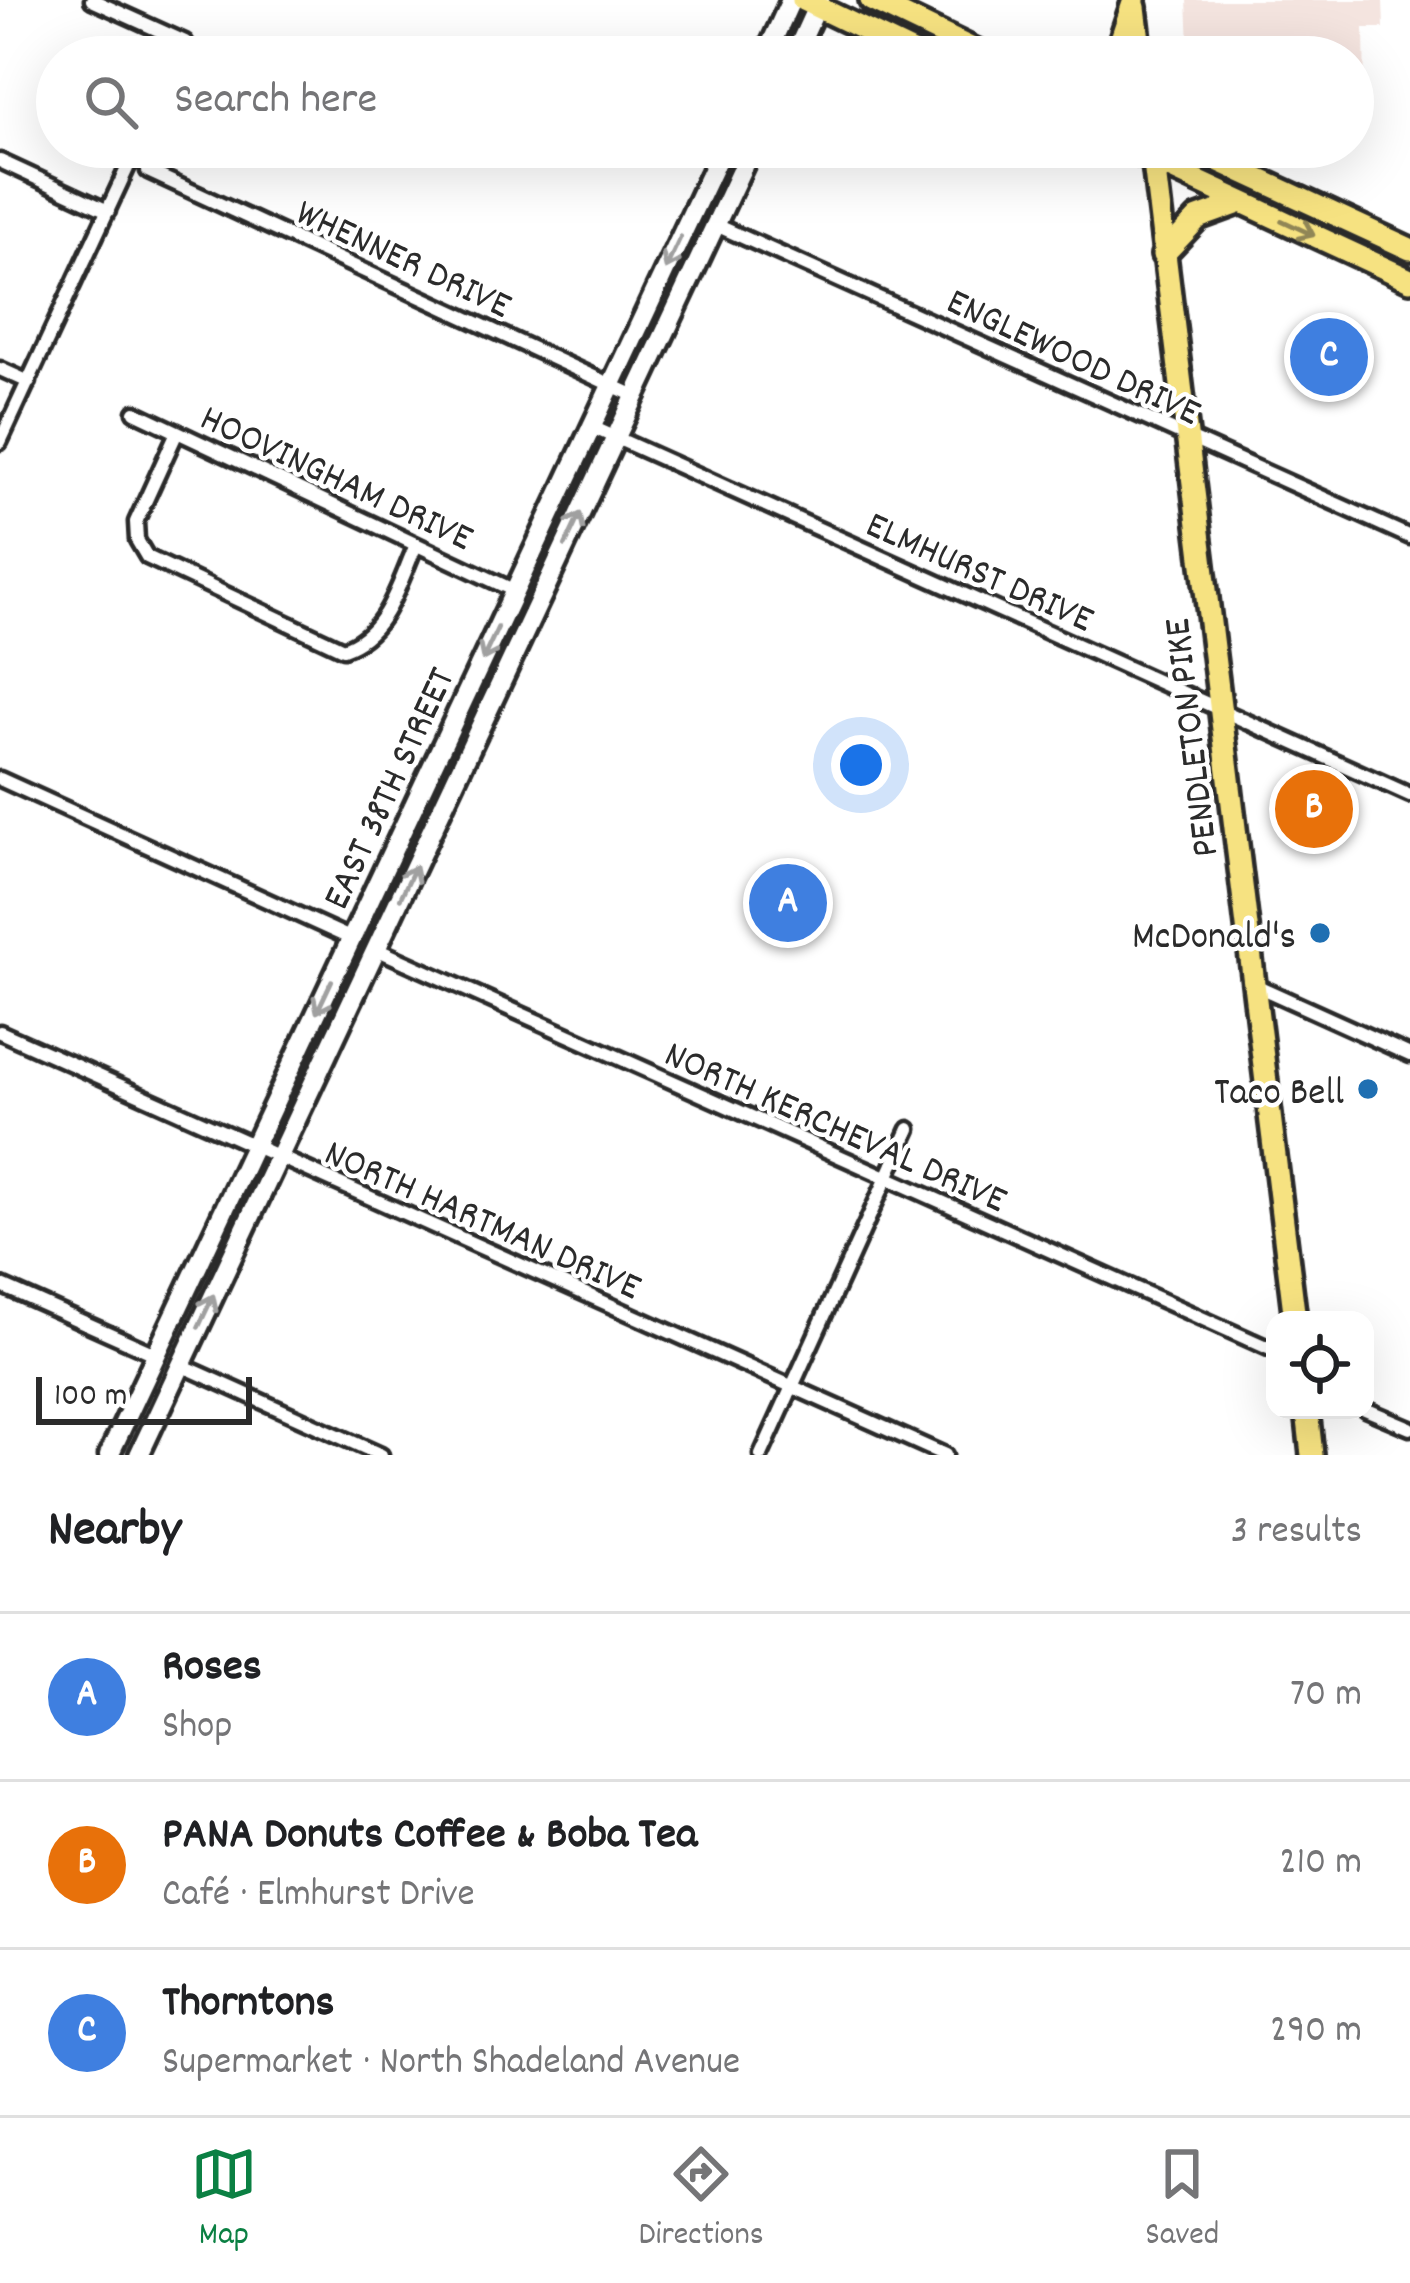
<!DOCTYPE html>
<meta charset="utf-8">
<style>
body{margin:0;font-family:Dekko,sans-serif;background:#f6f6f6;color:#202124}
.controls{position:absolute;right:36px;bottom:36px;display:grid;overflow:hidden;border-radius:24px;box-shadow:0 12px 48px #0002}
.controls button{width:108px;height:108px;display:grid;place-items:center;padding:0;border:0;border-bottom:3px solid #e0e0e0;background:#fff;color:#202124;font:60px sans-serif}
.scale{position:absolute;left:36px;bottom:30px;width:216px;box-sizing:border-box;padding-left:12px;border:6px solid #2b2b2b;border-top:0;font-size:33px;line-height:42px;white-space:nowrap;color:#2b2b2b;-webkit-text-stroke:9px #fff;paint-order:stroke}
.you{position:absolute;left:861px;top:765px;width:42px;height:42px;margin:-30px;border:9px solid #fff;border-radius:50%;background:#1a73e8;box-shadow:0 0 0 18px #1a73e833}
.badge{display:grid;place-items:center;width:78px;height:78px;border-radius:50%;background:#0b8043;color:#fff;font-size:39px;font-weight:700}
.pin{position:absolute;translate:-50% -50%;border:6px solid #fff;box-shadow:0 3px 12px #0006}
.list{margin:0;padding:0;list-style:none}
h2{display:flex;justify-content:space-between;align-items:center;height:156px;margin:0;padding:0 48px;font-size:51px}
h2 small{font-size:39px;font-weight:400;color:#757577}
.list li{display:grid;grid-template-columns:78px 1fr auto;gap:36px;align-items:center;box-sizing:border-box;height:168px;padding:0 48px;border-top:3px solid #e0e0e0}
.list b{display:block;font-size:45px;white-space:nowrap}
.list p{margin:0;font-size:39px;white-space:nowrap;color:#757577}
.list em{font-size:39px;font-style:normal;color:#757577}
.icon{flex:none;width:66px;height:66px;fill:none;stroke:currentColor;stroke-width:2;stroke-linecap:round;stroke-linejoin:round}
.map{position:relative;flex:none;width:1410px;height:1455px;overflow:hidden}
.search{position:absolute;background:#fff;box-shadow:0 12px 48px #0002;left:36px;right:36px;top:36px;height:132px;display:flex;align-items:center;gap:30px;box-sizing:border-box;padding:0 42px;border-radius:66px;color:#757577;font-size:45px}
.sheet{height:660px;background:#fff}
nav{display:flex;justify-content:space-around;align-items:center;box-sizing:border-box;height:168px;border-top:3px solid #e0e0e0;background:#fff;font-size:33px;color:#757577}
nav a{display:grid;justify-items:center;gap:6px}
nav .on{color:#0b8043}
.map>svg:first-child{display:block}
.built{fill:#f4e4df}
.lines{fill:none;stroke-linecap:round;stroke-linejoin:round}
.minor-casing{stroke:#2b2b2b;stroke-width:21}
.secondary-casing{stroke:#2b2b2b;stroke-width:27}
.primary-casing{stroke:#2b2b2b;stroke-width:30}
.minor{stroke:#fff;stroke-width:12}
.secondary{stroke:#fff;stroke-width:18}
.primary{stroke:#f6e281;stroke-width:21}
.oneway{stroke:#908656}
.oneway2{stroke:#a0a0a0}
.poi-dot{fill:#1f6fb2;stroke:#fff;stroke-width:4.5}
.labels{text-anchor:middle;stroke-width:9;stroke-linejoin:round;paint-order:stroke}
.street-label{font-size:39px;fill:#2b2b2b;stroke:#fff}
.poi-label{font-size:39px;fill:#2b2b2b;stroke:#fff;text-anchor:end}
</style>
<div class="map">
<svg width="1410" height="1455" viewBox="0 0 1410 1455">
<rect width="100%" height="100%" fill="#fff"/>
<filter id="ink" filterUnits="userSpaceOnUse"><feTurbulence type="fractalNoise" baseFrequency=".00833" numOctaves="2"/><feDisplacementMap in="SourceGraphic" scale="24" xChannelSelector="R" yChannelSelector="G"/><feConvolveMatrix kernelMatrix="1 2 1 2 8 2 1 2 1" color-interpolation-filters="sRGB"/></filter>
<g filter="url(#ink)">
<!-- built -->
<path class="built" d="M1187 0H1383L1384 28H1364L1365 99 1355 149 1273 147H1353V57H1207L1206 44 1189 46Z"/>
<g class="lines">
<defs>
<path id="minor" d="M92 0 185 42 178 57
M0 161 108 211
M148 171 635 396
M716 225 1410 537
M0 369 29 382
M135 412 515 591
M592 427 1410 795
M177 432 136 522 137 540 147 557 343 649C387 634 398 585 416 545
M0 442 137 147
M0 779 352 939
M376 949 1275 1351
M1255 985 1410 1055
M0 1032 945 1455
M0 1285 157 1355
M181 1365 381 1455
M1365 1409 1410 1428
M761 1455 909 1129"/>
<path id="secondary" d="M765 57 791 0
M794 57 820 0
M109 1455 723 147
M139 1455 752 147"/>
<path id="primary" d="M803 0 921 57
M871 0 989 57
M1135 7 1141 57
M1115 57 1134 0
M1124 147 1410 280
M1152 147 1295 1320
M1189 147 1410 249
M1163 255 1198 218 1242 202
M1307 1410 1312 1455"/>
</defs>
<!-- minor casing -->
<use href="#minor" class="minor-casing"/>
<!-- secondary casing -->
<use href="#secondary" class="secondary-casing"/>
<!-- primary casing -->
<use href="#primary" class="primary-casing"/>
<!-- minor -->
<use href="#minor" class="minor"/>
<!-- secondary -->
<use href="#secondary" class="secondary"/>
<!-- primary -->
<use href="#primary" class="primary"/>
</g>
<!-- one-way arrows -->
<defs><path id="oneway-shaft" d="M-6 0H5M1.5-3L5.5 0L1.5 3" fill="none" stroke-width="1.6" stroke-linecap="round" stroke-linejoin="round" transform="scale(3)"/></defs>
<use class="oneway" href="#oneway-shaft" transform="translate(1298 228) rotate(25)"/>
<g class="oneway2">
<use href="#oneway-shaft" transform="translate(673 253) rotate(115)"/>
<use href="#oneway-shaft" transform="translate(573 529) rotate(-65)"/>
<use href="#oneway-shaft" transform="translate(490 644) rotate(115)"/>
<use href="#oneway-shaft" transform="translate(408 882) rotate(-65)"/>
<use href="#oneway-shaft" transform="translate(324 997) rotate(115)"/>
<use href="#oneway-shaft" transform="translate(206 1311) rotate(-65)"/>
</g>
</g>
<!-- markers -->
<g class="poi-dot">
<circle cx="1320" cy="933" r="12"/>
<circle cx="1368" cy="1089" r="12"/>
</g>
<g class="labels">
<!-- street labels -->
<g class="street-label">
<text transform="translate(405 256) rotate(25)" y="14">WHENNER DRIVE</text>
<text transform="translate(1075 354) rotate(25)" y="14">ENGLEWOOD DRIVE</text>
<text transform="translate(338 475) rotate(25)" y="14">HOOVINGHAM DRIVE</text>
<text transform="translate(981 569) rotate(24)" y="14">ELMHURST DRIVE</text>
<text transform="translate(1188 738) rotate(-97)" y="14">PENDLETON PIKE</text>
<text transform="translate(386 787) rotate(-65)" y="14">EAST 38TH STREET</text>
<text transform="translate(837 1124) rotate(24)" y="14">NORTH KERCHEVAL DRIVE</text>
<text transform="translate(484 1217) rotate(24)" y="14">NORTH HARTMAN DRIVE</text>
</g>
<!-- poi labels -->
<g class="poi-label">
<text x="1296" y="947">McDonald's</text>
<text x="1344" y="1103">Taco Bell</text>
</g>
</g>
</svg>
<div class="controls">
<button><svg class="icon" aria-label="locate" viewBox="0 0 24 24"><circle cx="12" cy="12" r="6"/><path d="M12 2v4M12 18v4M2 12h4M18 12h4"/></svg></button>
</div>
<div class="scale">100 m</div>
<div class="you"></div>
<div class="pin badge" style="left:788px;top:903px;background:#3f7fe0">A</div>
<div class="pin badge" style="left:1314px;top:809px;background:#e8710a">B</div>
<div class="pin badge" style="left:1329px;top:357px;background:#3f7fe0">C</div>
<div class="search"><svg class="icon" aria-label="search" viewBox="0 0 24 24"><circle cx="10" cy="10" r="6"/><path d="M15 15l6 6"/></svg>Search here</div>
</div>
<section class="sheet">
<h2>Nearby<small>3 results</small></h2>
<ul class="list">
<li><span class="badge" style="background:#3f7fe0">A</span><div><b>Roses</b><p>Shop</p></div><em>70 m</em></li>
<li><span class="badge" style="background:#e8710a">B</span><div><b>PANA Donuts Coffee &amp; Boba Tea</b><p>Café · Elmhurst Drive</p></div><em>210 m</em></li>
<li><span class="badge" style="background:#3f7fe0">C</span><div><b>Thorntons</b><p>Supermarket · North Shadeland Avenue</p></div><em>290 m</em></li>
</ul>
</section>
<nav>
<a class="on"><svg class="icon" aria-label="map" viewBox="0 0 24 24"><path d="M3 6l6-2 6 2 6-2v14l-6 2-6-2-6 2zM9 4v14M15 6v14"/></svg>Map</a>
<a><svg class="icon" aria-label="directions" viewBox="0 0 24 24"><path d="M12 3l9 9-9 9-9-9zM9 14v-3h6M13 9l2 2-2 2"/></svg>Directions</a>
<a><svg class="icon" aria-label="saved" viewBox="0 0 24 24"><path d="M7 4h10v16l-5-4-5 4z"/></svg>Saved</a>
</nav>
